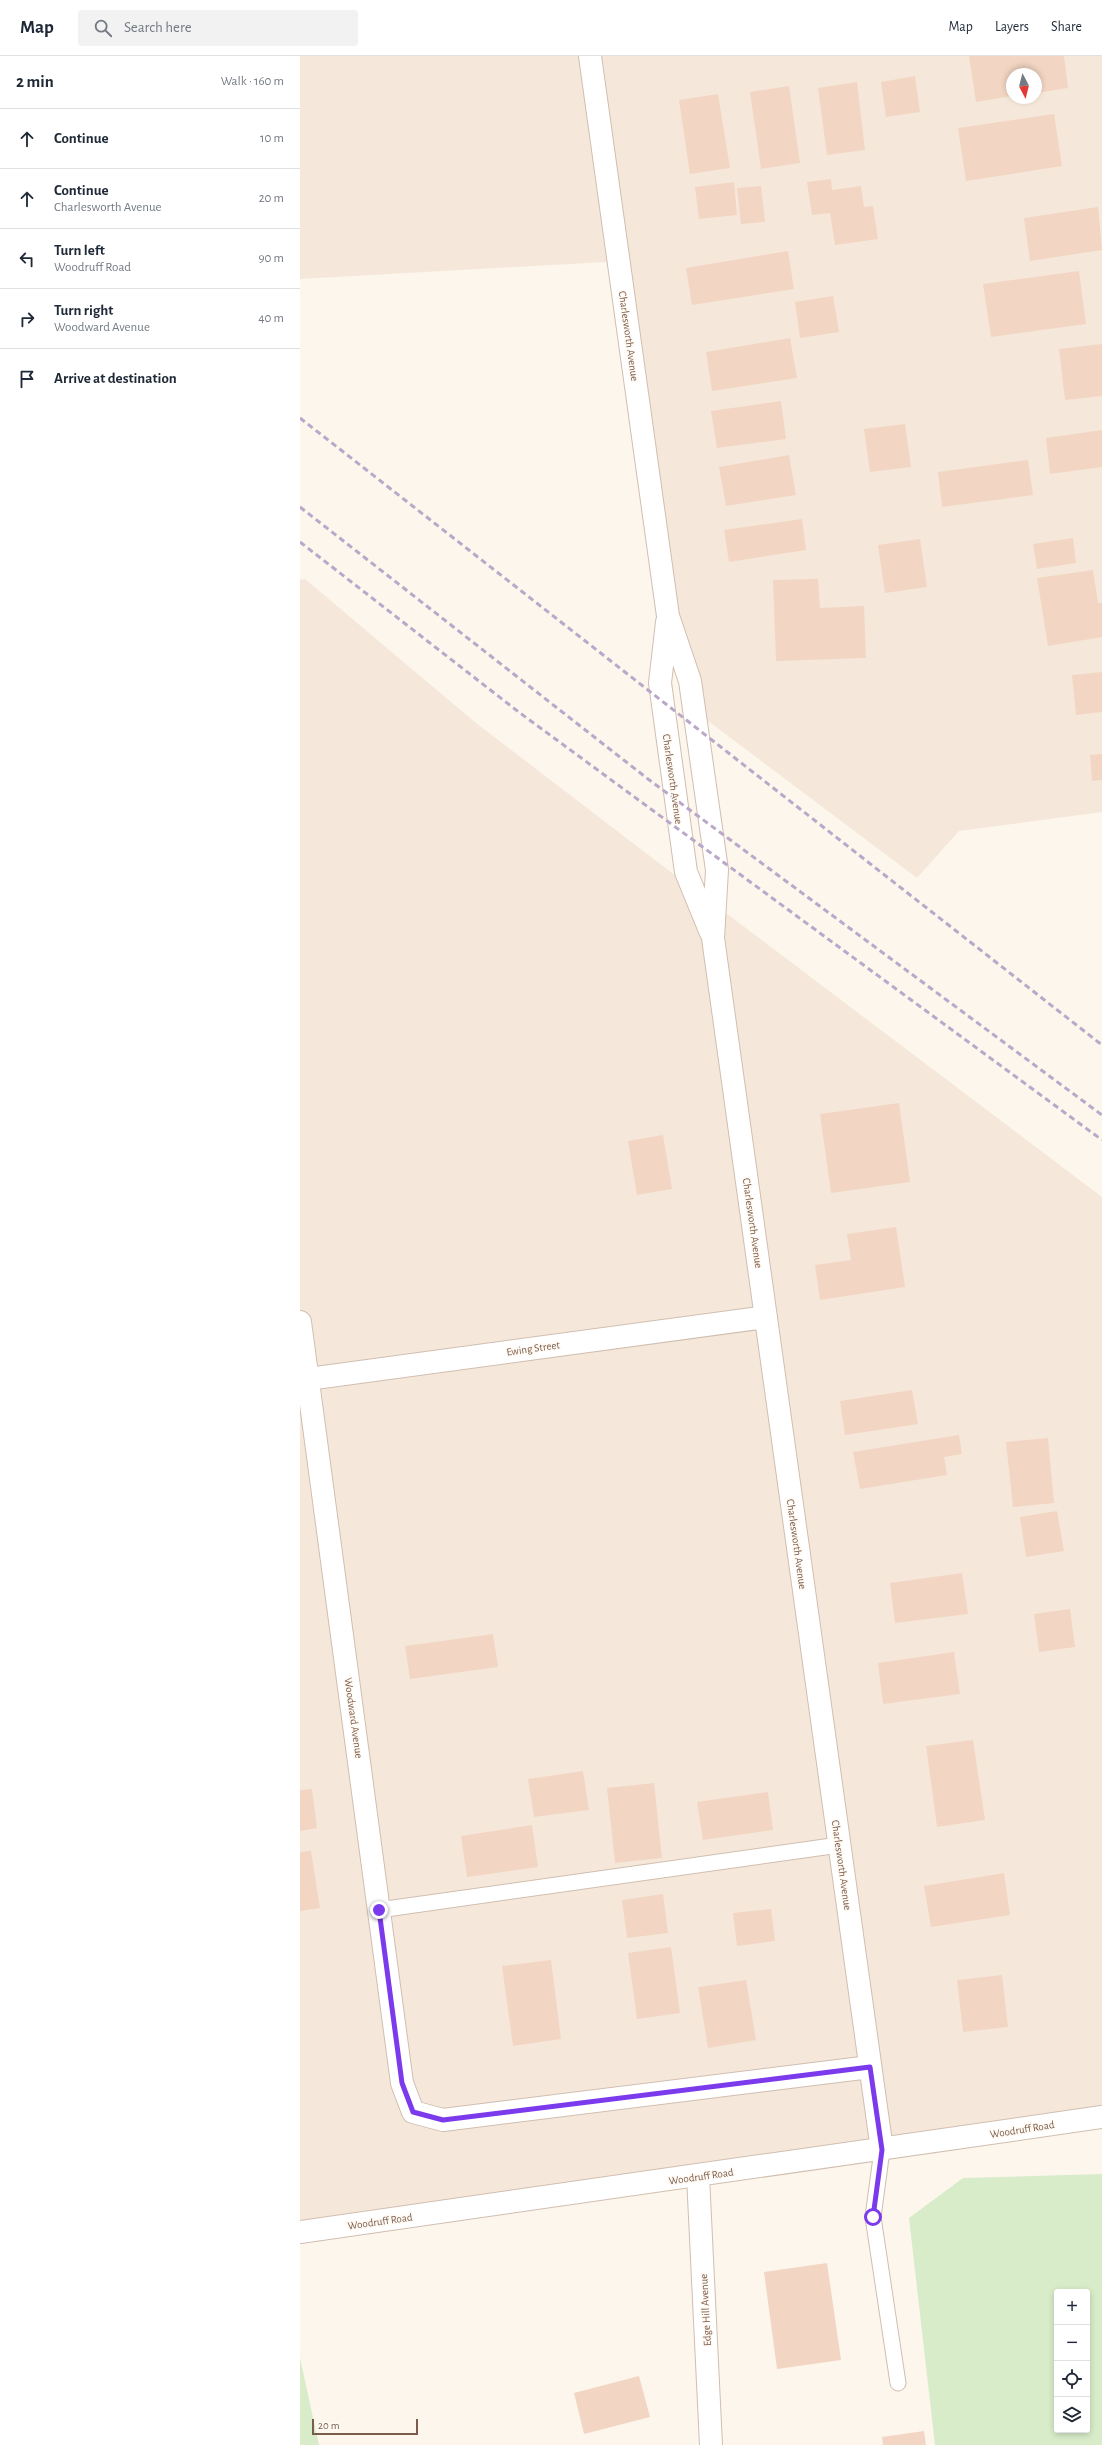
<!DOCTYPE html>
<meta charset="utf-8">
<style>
body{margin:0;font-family:"Alegreya Sans",sans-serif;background:#f2f2f3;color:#1f2937}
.controls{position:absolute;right:12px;bottom:12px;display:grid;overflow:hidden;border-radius:4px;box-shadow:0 2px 6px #0003}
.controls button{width:36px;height:36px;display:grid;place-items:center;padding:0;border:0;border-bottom:1px solid #e0e1e3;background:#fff;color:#1f2937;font:20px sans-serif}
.compass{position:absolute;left:706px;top:12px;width:36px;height:36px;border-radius:50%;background:#fff;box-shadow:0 2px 6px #0003;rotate:173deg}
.scale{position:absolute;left:12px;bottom:10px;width:106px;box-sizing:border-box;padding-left:4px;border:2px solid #7a5c4d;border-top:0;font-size:11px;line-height:14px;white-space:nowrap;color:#7a5c4d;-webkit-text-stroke:3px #fffaf3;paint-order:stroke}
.stop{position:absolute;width:12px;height:12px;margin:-9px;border:3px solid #7c3aed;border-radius:50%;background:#fff}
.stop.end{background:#7c3aed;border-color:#fff;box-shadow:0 1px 4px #0008}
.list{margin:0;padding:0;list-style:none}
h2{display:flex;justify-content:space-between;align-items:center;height:52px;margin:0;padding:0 16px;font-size:17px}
h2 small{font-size:13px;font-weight:400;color:#747a83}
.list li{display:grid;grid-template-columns:26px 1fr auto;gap:12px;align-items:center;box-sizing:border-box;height:60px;padding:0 16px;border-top:1px solid #e0e1e3}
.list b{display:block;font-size:15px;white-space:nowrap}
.list p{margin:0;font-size:13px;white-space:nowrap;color:#747a83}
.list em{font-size:13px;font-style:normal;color:#747a83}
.icon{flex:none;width:22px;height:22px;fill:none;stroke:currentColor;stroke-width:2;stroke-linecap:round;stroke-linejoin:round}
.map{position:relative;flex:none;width:802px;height:2389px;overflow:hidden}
header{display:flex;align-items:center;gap:24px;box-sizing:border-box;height:56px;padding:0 20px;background:#fff;border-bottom:1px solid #e0e1e3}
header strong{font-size:19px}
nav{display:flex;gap:22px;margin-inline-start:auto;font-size:14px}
.search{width:280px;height:36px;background:#f2f2f3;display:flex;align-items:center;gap:10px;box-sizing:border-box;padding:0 14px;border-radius:4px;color:#747a83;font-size:15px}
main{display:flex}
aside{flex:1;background:#fff}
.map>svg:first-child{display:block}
.residential{fill:#f5e8da;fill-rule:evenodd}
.green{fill:#d8ecc9;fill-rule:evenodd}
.building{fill:#f3d5c3}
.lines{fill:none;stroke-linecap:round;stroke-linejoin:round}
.lane-casing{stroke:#d1beb0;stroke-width:17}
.street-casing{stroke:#d1beb0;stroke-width:24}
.lane{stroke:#fff;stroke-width:15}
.street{stroke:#fff;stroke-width:22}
.rail{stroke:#b9a8c9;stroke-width:3;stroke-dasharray:6 4;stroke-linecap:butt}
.route{stroke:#7c3aed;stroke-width:5}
.labels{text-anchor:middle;stroke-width:3;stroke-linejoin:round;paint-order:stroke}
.street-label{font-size:11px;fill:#7a5c4d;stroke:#fffaf3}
</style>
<header>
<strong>Map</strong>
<div class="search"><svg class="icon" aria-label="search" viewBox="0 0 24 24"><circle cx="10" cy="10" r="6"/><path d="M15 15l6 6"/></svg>Search here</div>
<nav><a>Map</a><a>Layers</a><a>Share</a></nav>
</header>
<main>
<aside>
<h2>2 min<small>Walk · 160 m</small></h2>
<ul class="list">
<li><svg class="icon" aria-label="ahead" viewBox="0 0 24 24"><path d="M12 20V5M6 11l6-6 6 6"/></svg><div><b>Continue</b></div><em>10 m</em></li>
<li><svg class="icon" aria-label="ahead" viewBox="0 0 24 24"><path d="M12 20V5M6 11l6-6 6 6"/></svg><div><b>Continue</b><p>Charlesworth Avenue</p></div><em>20 m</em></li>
<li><svg class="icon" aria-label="left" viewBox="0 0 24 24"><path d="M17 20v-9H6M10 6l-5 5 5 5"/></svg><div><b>Turn left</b><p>Woodruff Road</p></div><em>90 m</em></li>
<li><svg class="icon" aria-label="right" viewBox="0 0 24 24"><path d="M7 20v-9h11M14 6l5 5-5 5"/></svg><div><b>Turn right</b><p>Woodward Avenue</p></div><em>40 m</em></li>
<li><svg class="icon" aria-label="arrive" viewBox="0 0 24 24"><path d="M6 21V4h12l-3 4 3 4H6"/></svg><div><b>Arrive at destination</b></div></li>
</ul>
</aside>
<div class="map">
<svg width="802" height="2389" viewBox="0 0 802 2389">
<rect width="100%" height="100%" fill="#fdf6ec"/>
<!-- residential -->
<path class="residential" d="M0 0H802V756L659 775 617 822 388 650 323 205 0 223ZM712 18H736V42H712Z
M5 523 176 667 402 840 578 2090 0 2171V524Z
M414 848 802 1141V2057L585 2089Z"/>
<!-- green -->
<path class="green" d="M802 2118V2389H635L609 2162 663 2122ZM757 2236H787V2374H757Z
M0 2302 19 2389H0Z"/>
<!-- building -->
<path class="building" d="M669 0H764L768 32 736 37V18H712V40L676 46Z
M615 20 620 56 586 61 581 26Z
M557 26 565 94 527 99 518 32Z
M489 30 500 107 461 113 450 36Z
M418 38 430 112 390 118 379 44Z
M754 58 762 110 666 125 658 72Z
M531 123 532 134 561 130 564 151 573 150 578 183 535 189 530 157 512 159 507 126Z
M434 126 437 159 399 163 395 131Z
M461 130 465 166 441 168 437 132Z
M798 151 802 194 730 205 724 162Z
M488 195 494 233 392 249 386 212Z
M779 215 786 268 691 281 683 228Z
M533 240 539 276 500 282 495 246Z
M490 282 497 322 412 335 406 296Z
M802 288V340L765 344 759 293Z
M481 345 486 383 417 392 411 355Z
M605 368 611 411 570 416 564 373Z
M802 374V411L750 418 746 382Z
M489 399 496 439 426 450 419 411Z
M728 404 733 439 642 451 638 416Z
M502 463 506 494 429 506 424 474Z
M773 482 776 507 737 513 733 488Z
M620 483 627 531 585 537 578 489Z
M793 514 798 547H802V581L748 590 737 522Z
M518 523 520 552 564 550 566 602 476 605 473 524Z
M802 616V656L776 659 772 619Z
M802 698V724L792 725 790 699Z
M599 1047 610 1126 531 1137 520 1058Z
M363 1079 372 1133 337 1139 328 1085Z
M596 1171 605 1231 520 1244 515 1209 551 1204 547 1178Z
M612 1334 618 1368 545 1379 540 1345Z
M659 1379 662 1398 644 1401 647 1419 560 1433 553 1396Z
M748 1382 754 1447 713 1451 706 1386Z
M757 1455 764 1495 726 1501 720 1461Z
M662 1517 668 1558 595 1567 590 1527Z
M770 1553 775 1591 739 1596 734 1558Z
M193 1578 198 1611 110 1623 105 1590Z
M654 1596 660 1638 583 1648 578 1607Z
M673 1684 685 1764 637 1771 626 1690Z
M283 1715 289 1754 234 1761 228 1723Z
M354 1727 362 1802 315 1807 307 1732Z
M12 1733 17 1772 0 1775V1734Z
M468 1736 473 1774 403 1784 397 1746Z
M232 1769 238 1811 167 1821 161 1780Z
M11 1795 20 1852 0 1855V1796Z
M704 1817 710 1859 631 1871 624 1830Z
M363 1838 368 1877 327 1882 322 1844Z
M471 1853 475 1885 437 1890 433 1857Z
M371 1891 380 1957 337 1963 328 1897Z
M251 1904 261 1983 213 1990 202 1910Z
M702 1919 708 1971 663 1976 657 1924Z
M446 1924 456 1984 408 1992 398 1931Z
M527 2207 541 2304 477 2313 464 2216Z
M339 2320 350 2361 284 2378 274 2337Z
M624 2375 626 2389H583L582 2381Z"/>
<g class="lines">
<defs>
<path id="lane" d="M79 1854 539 1789
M582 2094 573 2161 598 2327"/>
<path id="street" d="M290 0 368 560 390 625 417 814 413 882 582 2094
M367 566 360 627 386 816 411 877
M0 1266 102 2027 113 2056 143 2064 570 2011
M0 1324 466 1261
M398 2120 411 2389
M0 2176 802 2061"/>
</defs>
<!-- lane casing -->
<use href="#lane" class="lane-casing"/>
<!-- street casing -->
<use href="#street" class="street-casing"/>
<!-- lane -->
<use href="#lane" class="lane"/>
<!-- street -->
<use href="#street" class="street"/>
<!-- rail -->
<path class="rail" d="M0 362 802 989
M0 451 348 723 802 1059
M0 486 220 657 802 1084"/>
</g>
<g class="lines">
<!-- route -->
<path class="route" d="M79 1854 102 2027 113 2056 143 2064 570 2011 582 2094 573 2161"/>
</g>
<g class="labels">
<!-- street labels -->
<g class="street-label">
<text transform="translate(329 280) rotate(82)" y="4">Charlesworth Avenue</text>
<text transform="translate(373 723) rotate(82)" y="4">Charlesworth Avenue</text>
<text transform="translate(453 1167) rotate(82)" y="4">Charlesworth Avenue</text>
<text transform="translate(233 1292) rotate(-8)" y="4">Ewing Street</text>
<text transform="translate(497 1488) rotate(82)" y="4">Charlesworth Avenue</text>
<text transform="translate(54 1662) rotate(82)" y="4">Woodward Avenue</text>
<text transform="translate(542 1809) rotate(82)" y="4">Charlesworth Avenue</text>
<text transform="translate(722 2073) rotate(-9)" y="4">Woodruff Road</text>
<text transform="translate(401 2120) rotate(-8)" y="4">Woodruff Road</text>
<text transform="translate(80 2165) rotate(-8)" y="4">Woodruff Road</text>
<text transform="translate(405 2254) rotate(-93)" y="4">Edge Hill Avenue</text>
</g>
</g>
</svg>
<div class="controls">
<button>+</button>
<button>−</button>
<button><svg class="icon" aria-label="locate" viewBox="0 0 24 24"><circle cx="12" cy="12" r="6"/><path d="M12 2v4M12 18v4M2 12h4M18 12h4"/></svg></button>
<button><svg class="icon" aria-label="layers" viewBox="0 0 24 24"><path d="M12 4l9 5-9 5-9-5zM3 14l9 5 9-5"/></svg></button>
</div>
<svg class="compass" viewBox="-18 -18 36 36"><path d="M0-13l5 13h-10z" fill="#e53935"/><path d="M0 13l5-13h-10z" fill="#747a83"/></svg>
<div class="scale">20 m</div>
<div class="stop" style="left:573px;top:2161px"></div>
<div class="stop end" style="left:79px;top:1854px"></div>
</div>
</main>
